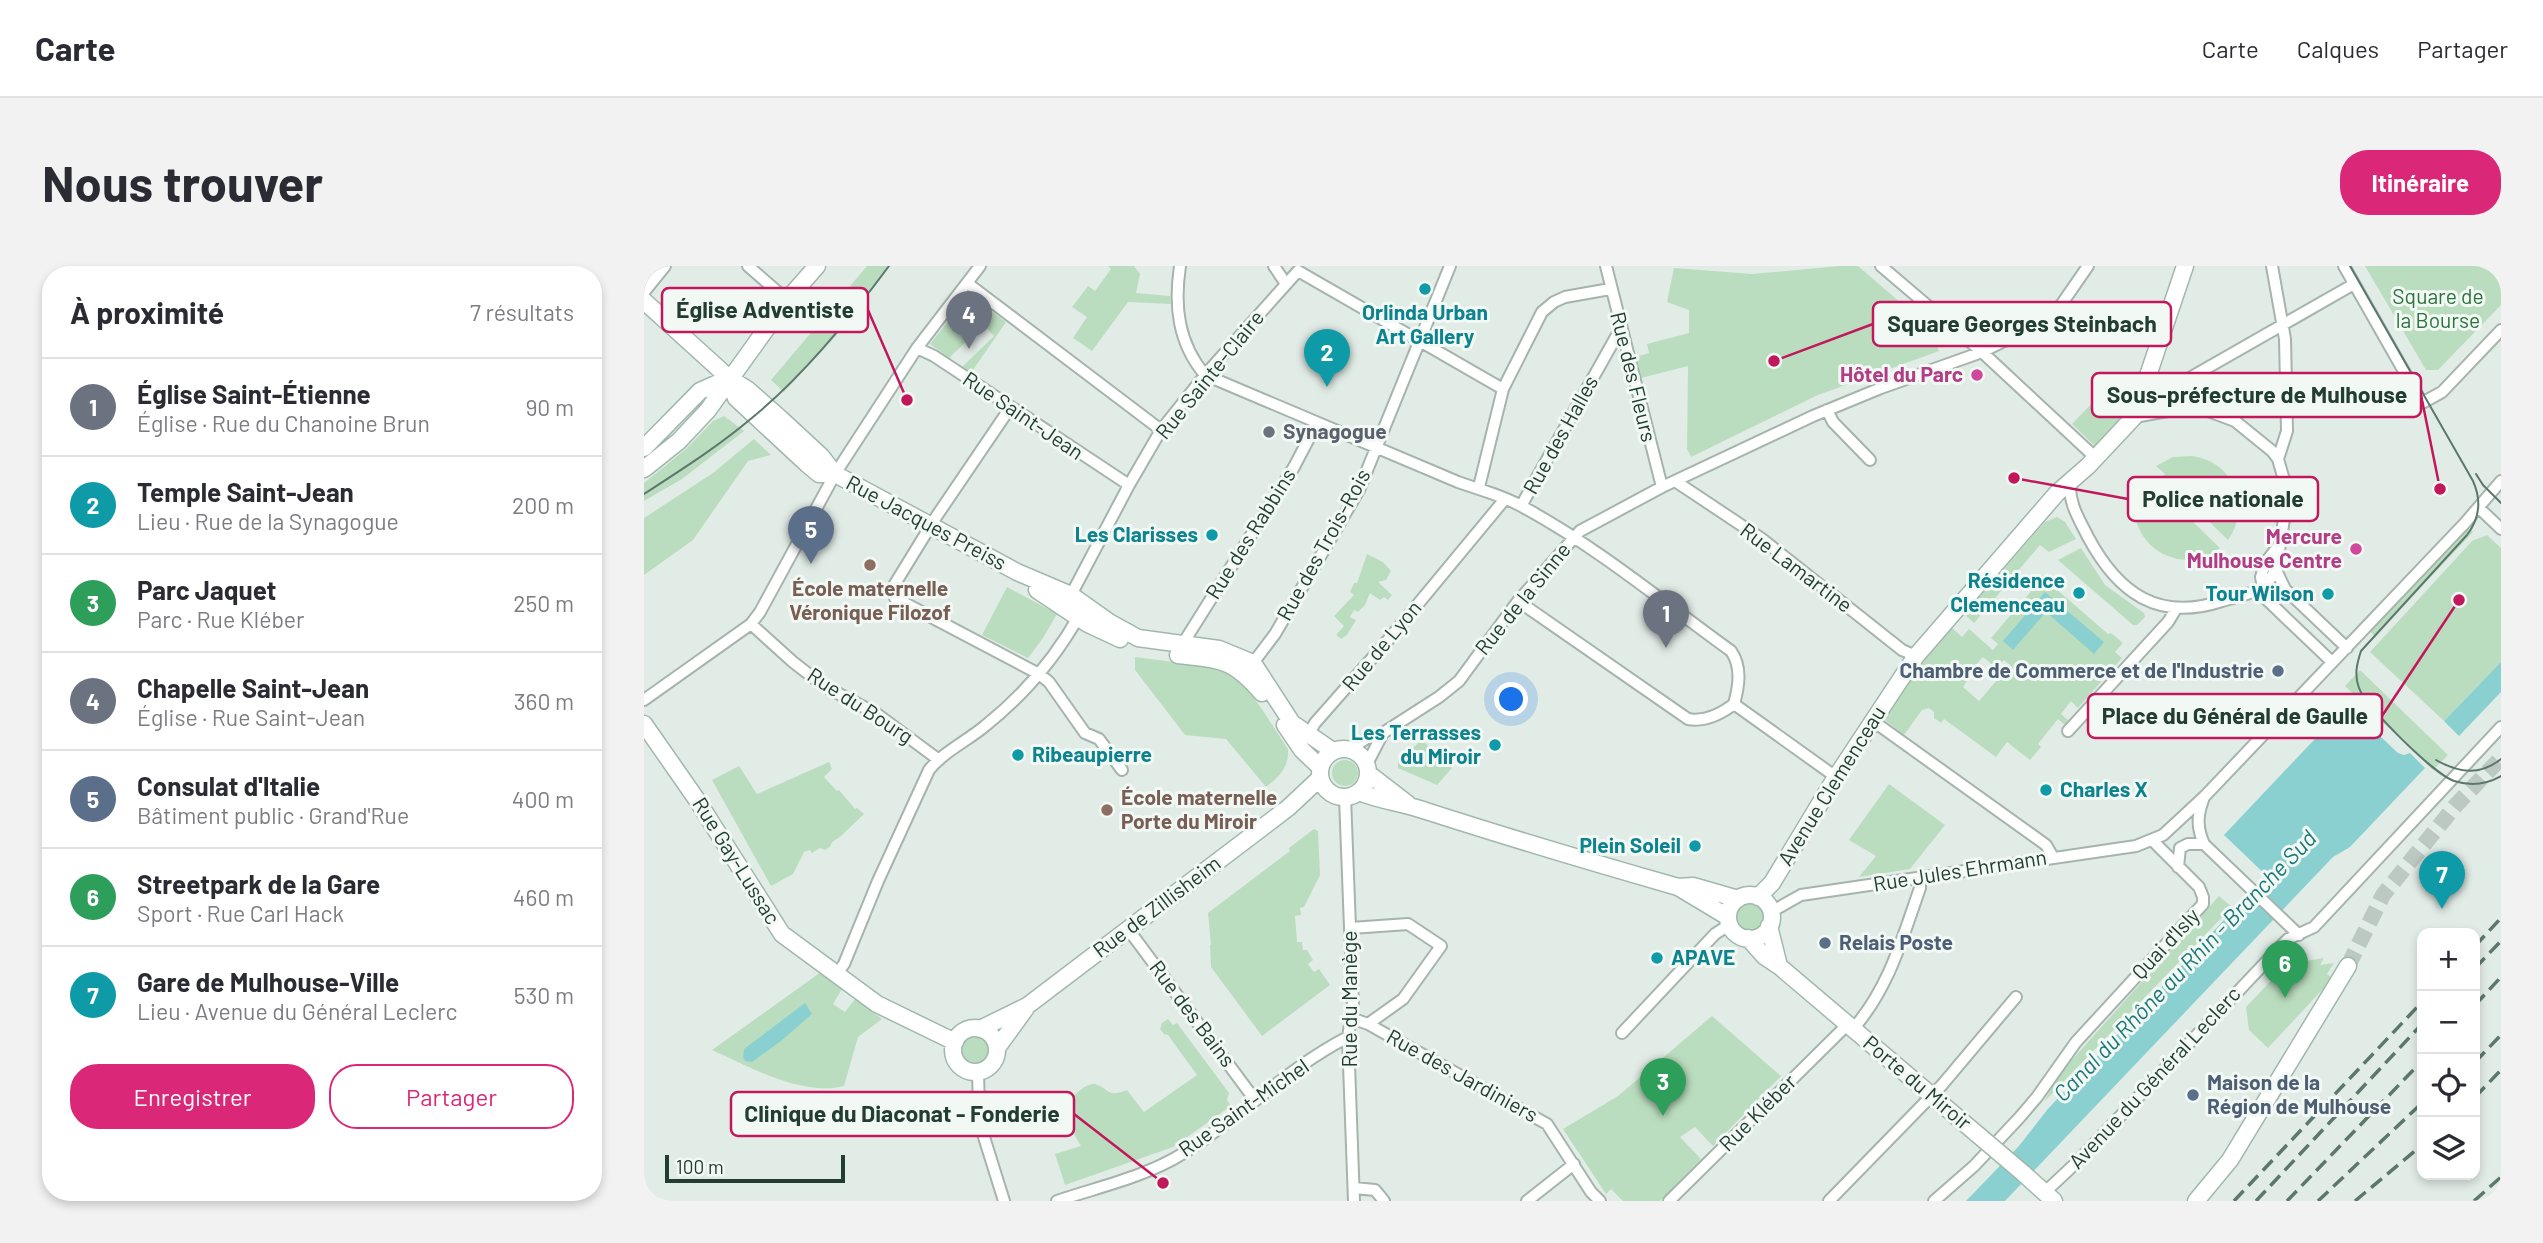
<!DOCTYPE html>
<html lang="fr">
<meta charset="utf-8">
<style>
body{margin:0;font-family:Barlow,sans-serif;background:#f2f2f3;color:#2b2b33}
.controls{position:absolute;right:21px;bottom:21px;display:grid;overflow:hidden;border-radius:14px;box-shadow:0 4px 10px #0003}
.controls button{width:63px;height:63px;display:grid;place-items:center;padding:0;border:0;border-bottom:2px solid #e1e1e2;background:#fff;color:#2b2b33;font:35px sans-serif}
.scale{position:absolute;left:21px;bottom:18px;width:180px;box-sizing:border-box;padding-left:7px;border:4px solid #223d31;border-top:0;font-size:19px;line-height:24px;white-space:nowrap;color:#223d31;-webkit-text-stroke:5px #f2f8f4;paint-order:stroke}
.you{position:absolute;left:868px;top:434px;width:24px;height:24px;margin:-18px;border:5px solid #fff;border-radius:50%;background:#1a73e8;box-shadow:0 0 0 10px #1a73e833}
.badge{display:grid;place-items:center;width:46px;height:46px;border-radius:50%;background:#db2777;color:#fff;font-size:23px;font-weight:700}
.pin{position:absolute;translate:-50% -58px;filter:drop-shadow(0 2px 4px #0008)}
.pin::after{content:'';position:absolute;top:37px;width:24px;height:21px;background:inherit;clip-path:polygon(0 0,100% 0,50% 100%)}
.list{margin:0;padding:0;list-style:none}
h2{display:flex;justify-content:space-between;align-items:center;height:91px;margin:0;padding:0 28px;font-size:30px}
h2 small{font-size:23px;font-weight:400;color:#7c7c81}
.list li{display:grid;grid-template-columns:46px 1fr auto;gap:21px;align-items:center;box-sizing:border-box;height:98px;padding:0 28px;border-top:2px solid #e1e1e2}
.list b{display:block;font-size:26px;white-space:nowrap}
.list p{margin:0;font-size:23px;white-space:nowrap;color:#7c7c81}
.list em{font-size:23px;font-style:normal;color:#7c7c81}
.actions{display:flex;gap:14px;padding:21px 28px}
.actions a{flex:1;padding:16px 0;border:2px solid #db2777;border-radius:28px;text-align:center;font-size:24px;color:#db2777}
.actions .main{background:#db2777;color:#fff}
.icon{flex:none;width:38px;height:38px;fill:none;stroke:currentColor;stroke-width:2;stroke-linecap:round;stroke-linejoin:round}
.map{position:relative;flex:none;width:1857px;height:935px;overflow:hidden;border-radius:28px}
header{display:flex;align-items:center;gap:42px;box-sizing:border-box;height:98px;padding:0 35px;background:#fff;border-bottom:2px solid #e1e1e2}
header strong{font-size:33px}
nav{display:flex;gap:38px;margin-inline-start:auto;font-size:24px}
.intro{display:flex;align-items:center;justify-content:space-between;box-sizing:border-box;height:168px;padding:0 42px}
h1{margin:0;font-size:49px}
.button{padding:18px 32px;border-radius:28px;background:#db2777;color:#fff;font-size:24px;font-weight:700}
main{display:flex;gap:42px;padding:0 42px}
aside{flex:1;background:#fff;border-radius:28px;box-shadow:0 4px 10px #0003}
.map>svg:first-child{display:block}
.green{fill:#bbddbf;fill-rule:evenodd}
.water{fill:#8ad0d1}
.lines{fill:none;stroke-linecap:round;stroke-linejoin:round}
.secondary-tunnel{stroke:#bcc9c2;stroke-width:16;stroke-dasharray:16 8;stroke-linecap:butt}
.street-casing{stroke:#a5b4ac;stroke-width:14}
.secondary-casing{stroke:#a0b8ac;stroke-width:19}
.street{stroke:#fff;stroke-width:10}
.secondary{stroke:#fff;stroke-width:16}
.tram{stroke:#5c786d;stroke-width:2}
.rail{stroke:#5c786d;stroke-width:3.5;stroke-dasharray:14 7;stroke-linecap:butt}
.secondary-bridge-casing{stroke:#a0b8ac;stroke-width:19;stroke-linecap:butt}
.secondary-bridge{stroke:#fff;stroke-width:16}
.culture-dot{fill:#0f9aa8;stroke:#f2f8f4;stroke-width:2.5}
.hotel-dot{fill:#d1479c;stroke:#f2f8f4;stroke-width:2.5}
.worship-dot{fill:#6b7280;stroke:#f2f8f4;stroke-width:2.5}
.education-dot{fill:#8d6e63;stroke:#f2f8f4;stroke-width:2.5}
.service-dot{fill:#5c6f8a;stroke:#f2f8f4;stroke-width:2.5}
.labels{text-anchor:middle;stroke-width:6;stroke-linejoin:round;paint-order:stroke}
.park-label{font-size:21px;fill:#2c733d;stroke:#f2f8f4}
.culture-label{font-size:21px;font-weight:bold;fill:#0d838f;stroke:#f2f8f4;text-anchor:end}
.street-label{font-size:21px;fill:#223d31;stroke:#f2f8f4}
.hotel-label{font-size:21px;font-weight:bold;fill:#b23c85;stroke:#f2f8f4;text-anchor:end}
.worship-label{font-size:21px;font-weight:bold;fill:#5b616d;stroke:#f2f8f4;text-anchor:start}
.education-label{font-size:21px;font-weight:bold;fill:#785e54;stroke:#f2f8f4}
.service-label{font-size:21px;font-weight:bold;fill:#4e5e75;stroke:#f2f8f4;text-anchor:start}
.water-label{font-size:23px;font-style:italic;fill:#1d7778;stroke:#f2f8f4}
.leader{fill:none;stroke:#c2185b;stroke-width:2.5}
.callout-dot{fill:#c2185b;stroke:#f2f8f4;stroke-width:2.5}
.callout{fill:#f2f8f4;stroke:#c2185b;stroke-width:2.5}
.callout-label{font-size:23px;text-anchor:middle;font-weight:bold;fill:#223d31}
</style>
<header>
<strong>Carte</strong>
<nav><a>Carte</a><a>Calques</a><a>Partager</a></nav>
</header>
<div class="intro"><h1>Nous trouver</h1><a class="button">Itinéraire</a></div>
<main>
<aside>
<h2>À proximité<small>7 résultats</small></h2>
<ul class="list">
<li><span class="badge" style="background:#6b7280">1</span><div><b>Église Saint-Étienne</b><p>Église · Rue du Chanoine Brun</p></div><em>90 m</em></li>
<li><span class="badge" style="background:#0f9aa8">2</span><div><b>Temple Saint-Jean</b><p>Lieu · Rue de la Synagogue</p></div><em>200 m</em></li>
<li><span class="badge" style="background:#2e9e5b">3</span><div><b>Parc Jaquet</b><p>Parc · Rue Kléber</p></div><em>250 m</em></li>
<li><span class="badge" style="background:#6b7280">4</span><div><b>Chapelle Saint-Jean</b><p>Église · Rue Saint-Jean</p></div><em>360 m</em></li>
<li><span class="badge" style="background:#5c6f8a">5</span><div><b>Consulat d'Italie</b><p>Bâtiment public · Grand'Rue</p></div><em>400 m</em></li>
<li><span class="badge" style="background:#2e9e5b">6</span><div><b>Streetpark de la Gare</b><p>Sport · Rue Carl Hack</p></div><em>460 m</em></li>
<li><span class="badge" style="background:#0f9aa8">7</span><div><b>Gare de Mulhouse-Ville</b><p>Lieu · Avenue du Général Leclerc</p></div><em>530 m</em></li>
</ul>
<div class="actions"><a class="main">Enregistrer</a><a>Partager</a></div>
</aside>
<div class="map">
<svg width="1857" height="935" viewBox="0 0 1857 935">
<rect width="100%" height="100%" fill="#e2ece6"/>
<!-- green -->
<path class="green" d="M223 0H246L193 69 140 126 127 114Z
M464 0H490L496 8 492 27 526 30 527 38 484 36 448 85 429 72 443 51 428 41 444 20 451 25 467 3Z
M1196 0H1214L1287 63 1295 85 1174 129 1047 191 1043 183 1044 100 997 112 992 91 1005 87 1003 78 1045 67V44L1023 36 1030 2 1108 8Z
M1721 0H1848L1857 5V39L1794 104H1782Z
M325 29 362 56 327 107 318 101 350 70 339 59 333 65 326 59 321 65 327 71 305 92 286 78Z
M1453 132 1479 156 1454 183 1428 158Z
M80 150 100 165 38 213 0 235V217L43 182 69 155Z
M110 173 127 189 104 195 49 274 0 309V252L69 207Z
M1548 190C1589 195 1608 240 1584 274L1519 210 1521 208 1512 200 1529 191Z
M1499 213 1508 221 1511 219 1576 282C1528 318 1468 264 1499 213Z
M1413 251 1421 256 1432 273 1405 286 1396 279 1330 357 1320 348 1401 256Z
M1824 261 1829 266 1731 370 1725 365Z
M1843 269 1857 282V396L1800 455 1726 386 1828 275Z
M1437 282 1461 319 1500 347 1501 351 1493 359H1489L1414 294Z
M723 288 739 296 747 305 742 314 734 316 748 329 744 334 740 331 736 334 726 327 721 339 714 346 710 344 706 351 712 354 703 369 697 373 692 369 700 360 690 350 710 329 706 326 710 317H713Z
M1399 308 1411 319 1410 321 1464 368 1467 367 1479 377 1471 386 1478 392 1434 442 1427 435 1417 448 1424 454 1421 459 1414 453 1394 478 1397 481 1386 494 1363 476 1352 491 1300 453 1297 457 1290 452V446L1285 442 1278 444 1260 469 1240 453 1279 395 1308 362 1318 371 1325 363 1349 384 1354 378 1347 372 1389 323 1387 321ZM1339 391 1352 402 1360 394 1366 399 1335 435 1319 421 1323 415 1320 412Z
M363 321 413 348 399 372 384 392 338 369Z
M491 391 576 402C606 416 625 456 644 483 645 501 636 510 622 521L582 473 541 469 491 404Z
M1716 404 1804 489 1789 504 1701 420Z
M778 474 808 502 793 519 754 502V494Z
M688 507a13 13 0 1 1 26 0a13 13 0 1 1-26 0Z
M185 496 188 503 180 511 193 525 195 524 211 543 213 542 220 548 196 571 188 576 186 581 181 584 176 582 168 587 166 584 160 586 149 608 127 620 68 514 95 500 113 528Z
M1245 518 1301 559 1266 603 1215 611 1232 590 1205 574Z
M670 563 674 565 676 609 660 641 656 642 657 649 651 650 653 676H658L659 684H663L669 694 664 698 670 706 675 703 686 719 618 770 567 701 566 679H567L564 647 646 585 645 582Z
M1085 651a21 21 0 1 1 42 0a21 21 0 1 1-42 0Z
M1575 630 1588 641 1400 836 1416 807Z
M1680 692 1676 699 1690 697 1683 708 1687 711 1679 723 1624 782 1605 764 1602 741 1643 698Z
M177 706 198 723 189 738 201 746 211 733 238 753 214 771 200 820C158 831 106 801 68 784Z
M1068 750 1137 810 1069 880 1051 861 1036 871 1057 893 1016 935H979L967 923 962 928 919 863 974 830Z
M524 753 529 759 533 757 585 827 583 834 587 840 529 881 421 919 411 888 437 880 420 851 424 847 421 842C423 834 443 816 451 818 467 823 462 832 483 824L500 846 553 809 524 769 520 768 516 763 518 757Z
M317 784a14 14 0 1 1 28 0a14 14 0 1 1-28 0Z"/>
<!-- water -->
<path class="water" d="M1401 326 1460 376 1450 388 1402 346 1369 384 1359 375Z
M1857 396V426L1815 470 1800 455Z
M1703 439 1754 487 1760 489 1766 487 1781 502 1706 581 1689 591 1361 935H1322L1375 880 1403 844 1594 639 1606 645 1628 625V615L1580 569Z
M161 737 168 748 137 775 108 796 101 795 99 791 100 783Z"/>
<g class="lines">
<!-- secondary-tunnel -->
<path class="secondary-tunnel" d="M1704 700 1739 629 1812 539 1857 492"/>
<defs>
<path id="street" d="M104 0 143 34
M536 0C530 40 534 77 561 109L814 216C836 224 858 229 879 241 953 281 1019 336 1087 385 1098 401 1095 420 1090 438
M630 0 642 18
M962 0 1018 221
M1237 0 1338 86 1452 192
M1628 0 1641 73 1643 165 1634 193
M1700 0 1778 137 1798 126 1857 64
M323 17 517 164
M0 26 21 0
M273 82 290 90 485 219
M1501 122 1520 124 1535 118 1710 18
M366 142 292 251 249 321 251 332 395 408 405 416 441 467 455 473 478 504
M1183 144 1189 156 1226 194
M1490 151 1535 143 1564 145 1591 155 1628 185 1634 193 1640 214 1643 234 1632 304 1641 323 1703 382
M1031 215 1118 273 1258 384 1272 390
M1426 216C1425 238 1434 251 1444 271 1474 327 1514 356 1578 335 1588 332 1612 327 1619 321 1624 317 1628 310 1632 304
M835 221 859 123 898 46 910 36 921 31 966 23
M877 240 977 62
M1835 242 1857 263
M1636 278 1621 297 1617 311 1621 332 1688 396
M427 329 485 219 517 164 561 109 654 5 859 123
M874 335 1044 453C1061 456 1077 448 1090 438
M107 358 149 396 180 420 233 448 295 494
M538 379 650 201 673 157
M609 397 631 368 715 224 806 0
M0 434 107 358 116 346 191 208 273 82 336 0
M1090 438 1192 511
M1229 455 1402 579 1409 591
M1424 465 1524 356 1532 343
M664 469 671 457 745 373 861 233
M707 483 723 472 739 467 795 431 815 415 874 335 936 265 1018 221 1169 150 1237 122 1338 86 1392 59 1417 39 1444 0
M723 498 739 467
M701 531 709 740 704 771 710 935
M1559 534C1553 550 1553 562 1560 578L1655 669
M1534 601 1536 582 1544 578H1560
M1127 646 1157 629 1492 580 1519 569 1560 531 1821 257 1857 215
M707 662 764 658 797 680 759 733 724 758
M484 663 611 834
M192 709 200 698 234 615 285 504C299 486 323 475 341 460 380 429 412 391 436 348
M707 752 724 758 903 858 947 926 956 935
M1209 763C1245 722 1258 673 1276 622V611
M978 767 1071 668 1085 659
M334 806 335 845 340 871 360 935
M710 922 731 924 740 935
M1401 926 1432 897 1636 681 1644 673 1670 661 1857 461
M413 935C454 921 501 911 538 888 595 853 643 802 704 771
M883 935 930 898
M1025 935 1203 759
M1185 935 1298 819 1372 731
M1290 935 1330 900 1376 851 1393 831 1432 776 1559 638V631L1555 621 1509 575"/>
<path id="secondary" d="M0 35 85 112 103 123 137 153 177 190 191 208 373 306 427 329 465 356 494 372 575 383 609 397 648 457 689 485
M85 112 92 132 163 198 175 208H191
M0 182 56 125 85 112
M0 203 35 175 64 144 143 34 173 0
M393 324 444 358 476 373
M534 389C577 394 588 392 618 427
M0 458 53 534 138 668 233 738 311 776
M641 459 658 484 676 501
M676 507a24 24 0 1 1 48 0a24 24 0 1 1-48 0Z
M725 508 764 538
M715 526C737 535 760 537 782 545 866 572 950 597 1034 621L1049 620 1094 633
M1034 621 1084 651
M1084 651a22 22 0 1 1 44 0a22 22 0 1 1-44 0Z
M1114 631 1128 617 1192 511 1272 390 1413 227 1444 200 1490 151 1541 0
M1125 660 1135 700
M1104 672 1120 690 1135 700 1333 868
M309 784a22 22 0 1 1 44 0a22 22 0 1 1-44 0Z
M336 763 383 740 644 542 676 512
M353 782 382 742
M1379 907 1410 935
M1552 935 1586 894 1704 700"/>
</defs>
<!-- street casing -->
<use href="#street" class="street-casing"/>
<!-- secondary casing -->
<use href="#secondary" class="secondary-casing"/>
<!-- street -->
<use href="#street" class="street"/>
<!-- secondary -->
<use href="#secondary" class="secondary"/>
<!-- tram -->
<path class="tram" d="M1706 0 1829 215C1838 235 1836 252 1823 269L1717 385C1713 397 1710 409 1715 422 1722 441 1791 509 1810 515 1826 520 1843 518 1857 510
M1832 208 1839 219 1857 237
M0 228C37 204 75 180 109 151 158 111 208 50 245 0
M1792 494C1815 507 1836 510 1857 493"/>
<!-- rail -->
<path class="rail" d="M1831 680 1857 652
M1831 702 1857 675
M1831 739 1857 711
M1831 796 1857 769
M1831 831 1857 804
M1590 935 1778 736
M1612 935 1778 758
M1643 935 1778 795
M1674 935 1778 837
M1711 935 1778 879
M1830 935 1857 911"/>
<defs>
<path id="secondary-bridge" d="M1333 868 1379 907"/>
</defs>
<!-- secondary-bridge casing -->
<use href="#secondary-bridge" class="secondary-bridge-casing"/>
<!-- secondary-bridge -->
<use href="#secondary-bridge" class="secondary-bridge"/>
</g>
<!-- markers -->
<g class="culture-dot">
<circle cx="781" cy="23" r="7"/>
<circle cx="568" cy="269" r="7"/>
<circle cx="1435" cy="327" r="7"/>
<circle cx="1684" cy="328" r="7"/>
<circle cx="851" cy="479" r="7"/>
<circle cx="374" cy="489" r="7"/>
<circle cx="1402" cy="524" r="7"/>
<circle cx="1051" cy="580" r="7"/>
<circle cx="1013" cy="692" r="7"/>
</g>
<g class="hotel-dot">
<circle cx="1333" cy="109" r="7"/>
<circle cx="1712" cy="283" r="7"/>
</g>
<circle class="worship-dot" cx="625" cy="166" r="7"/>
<g class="education-dot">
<circle cx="226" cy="299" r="7"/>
<circle cx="463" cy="544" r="7"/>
</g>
<g class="service-dot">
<circle cx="1634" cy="405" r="7"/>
<circle cx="1181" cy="677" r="7"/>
<circle cx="1549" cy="829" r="7"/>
</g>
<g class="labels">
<!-- park labels -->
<g class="park-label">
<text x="1794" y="38">Square de<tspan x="1794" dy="24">la Bourse</tspan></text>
</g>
<!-- culture labels -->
<g class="culture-label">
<text x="781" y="54" text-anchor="middle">Orlinda Urban<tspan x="781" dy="24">Art Gallery</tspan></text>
<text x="554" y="276">Les Clarisses</text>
<text x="1421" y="322">Résidence<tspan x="1421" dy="24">Clemenceau</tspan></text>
<text x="1670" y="335">Tour Wilson</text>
<text x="837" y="474">Les Terrasses<tspan x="837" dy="24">du Miroir</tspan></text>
<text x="388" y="496" text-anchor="start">Ribeaupierre</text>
<text x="1416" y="531" text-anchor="start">Charles X</text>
<text x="1037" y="587">Plein Soleil</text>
<text x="1027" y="699" text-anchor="start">APAVE</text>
</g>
<!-- street labels -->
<g class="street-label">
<text transform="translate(566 109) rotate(-51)" y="7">Rue Sainte-Claire</text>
<text transform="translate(989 111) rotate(76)" y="7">Rue des Fleurs</text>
<text transform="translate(379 150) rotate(34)" y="7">Rue Saint-Jean</text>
<text transform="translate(917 169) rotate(-61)" y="7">Rue des Halles</text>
<text transform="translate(282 257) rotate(28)" y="7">Rue Jacques Preiss</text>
<text transform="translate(607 268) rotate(-58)" y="7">Rue des Rabbins</text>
<text transform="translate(680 279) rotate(-61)" y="7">Rue des Trois-Rois</text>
<text transform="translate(1152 302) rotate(37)" y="7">Rue Lamartine</text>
<text transform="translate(879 333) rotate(-51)" y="7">Rue de la Sinne</text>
<text transform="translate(738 380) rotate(-50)" y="7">Rue de Lyon</text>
<text transform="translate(216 440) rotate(33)" y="7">Rue du Bourg</text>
<text transform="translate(1188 520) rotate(-58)" y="7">Avenue Clemenceau</text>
<text transform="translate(92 595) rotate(58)" y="7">Rue Gay-Lussac</text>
<text transform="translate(1316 605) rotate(-9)" y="7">Rue Jules Ehrmann</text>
<text transform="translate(513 641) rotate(-37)" y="7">Rue de Zillisheim</text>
<text transform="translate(1522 678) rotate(-47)" y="7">Quai d'Isly</text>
<text transform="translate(706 733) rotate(-90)" y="7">Rue du Manège</text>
<text transform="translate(548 748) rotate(53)" y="7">Rue des Bains</text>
<text transform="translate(818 810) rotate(29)" y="7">Rue des Jardiniers</text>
<text transform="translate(1511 812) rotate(-47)" y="7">Avenue du Général Leclerc</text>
<text transform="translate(1273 817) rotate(40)" y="7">Porte du Miroir</text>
<text transform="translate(600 842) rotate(-35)" y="7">Rue Saint-Michel</text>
<text transform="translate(1114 847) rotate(-45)" y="7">Rue Kléber</text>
</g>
<!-- hotel labels -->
<g class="hotel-label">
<text x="1319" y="116">Hôtel du Parc</text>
<text x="1698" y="278">Mercure<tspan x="1698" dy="24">Mulhouse Centre</tspan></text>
</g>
<!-- worship labels -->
<g class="worship-label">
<text x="639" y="173">Synagogue</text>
</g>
<!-- education labels -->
<g class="education-label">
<text x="226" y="330">École maternelle<tspan x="226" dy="24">Véronique Filozof</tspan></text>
<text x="477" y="539" text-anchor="start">École maternelle<tspan x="477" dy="24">Porte du Miroir</tspan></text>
</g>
<!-- service labels -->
<g class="service-label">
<text x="1620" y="412" text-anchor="end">Chambre de Commerce et de l'Industrie</text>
<text x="1195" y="684">Relais Poste</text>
<text x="1563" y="824">Maison de la<tspan x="1563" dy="24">Région de Mulhouse</tspan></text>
</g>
<!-- water labels -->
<g class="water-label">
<text transform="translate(1541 700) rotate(-46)" y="8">Canal du Rhône au Rhin - Branche Sud</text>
</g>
</g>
<!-- callouts -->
<path class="leader" d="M263 134L224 44M1130 95L1229 58M1796 223L1777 129M1370 212L1484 233M1815 334L1738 450M519 917L430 848"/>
<g class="callout-dot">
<circle cx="263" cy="134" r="7"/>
<circle cx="1130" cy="95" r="7"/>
<circle cx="1796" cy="223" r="7"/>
<circle cx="1370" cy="212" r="7"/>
<circle cx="1815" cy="334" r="7"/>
<circle cx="519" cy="917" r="7"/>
</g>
<g class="callout">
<rect x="18" y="22" width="206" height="44" rx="7"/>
<rect x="1229" y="36" width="298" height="44" rx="7"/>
<rect x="1448" y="107" width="329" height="44" rx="7"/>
<rect x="1484" y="211" width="190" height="44" rx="7"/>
<rect x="1444" y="428" width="294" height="44" rx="7"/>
<rect x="87" y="826" width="343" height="44" rx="7"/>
</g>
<g class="callout-label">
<text x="121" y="52">Église Adventiste</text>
<text x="1378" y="66">Square Georges Steinbach</text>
<text x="1613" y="137">Sous-préfecture de Mulhouse</text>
<text x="1579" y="241">Police nationale</text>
<text x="1591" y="458">Place du Général de Gaulle</text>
<text x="258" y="856">Clinique du Diaconat - Fonderie</text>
</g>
</svg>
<div class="controls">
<button>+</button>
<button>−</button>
<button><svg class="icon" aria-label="locate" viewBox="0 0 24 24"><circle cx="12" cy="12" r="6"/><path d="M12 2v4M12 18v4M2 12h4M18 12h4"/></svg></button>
<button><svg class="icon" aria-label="layers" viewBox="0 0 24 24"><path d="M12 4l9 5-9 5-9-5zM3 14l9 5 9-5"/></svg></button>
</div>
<div class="scale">100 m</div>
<div class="you"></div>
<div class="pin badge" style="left:1022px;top:382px;background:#6b7280">1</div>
<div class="pin badge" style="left:683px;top:121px;background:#0f9aa8">2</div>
<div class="pin badge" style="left:1019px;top:850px;background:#2e9e5b">3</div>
<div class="pin badge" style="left:325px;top:83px;background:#6b7280">4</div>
<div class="pin badge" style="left:167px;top:298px;background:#5c6f8a">5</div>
<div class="pin badge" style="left:1641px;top:732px;background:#2e9e5b">6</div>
<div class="pin badge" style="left:1798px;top:643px;background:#0f9aa8">7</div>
</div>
</main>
